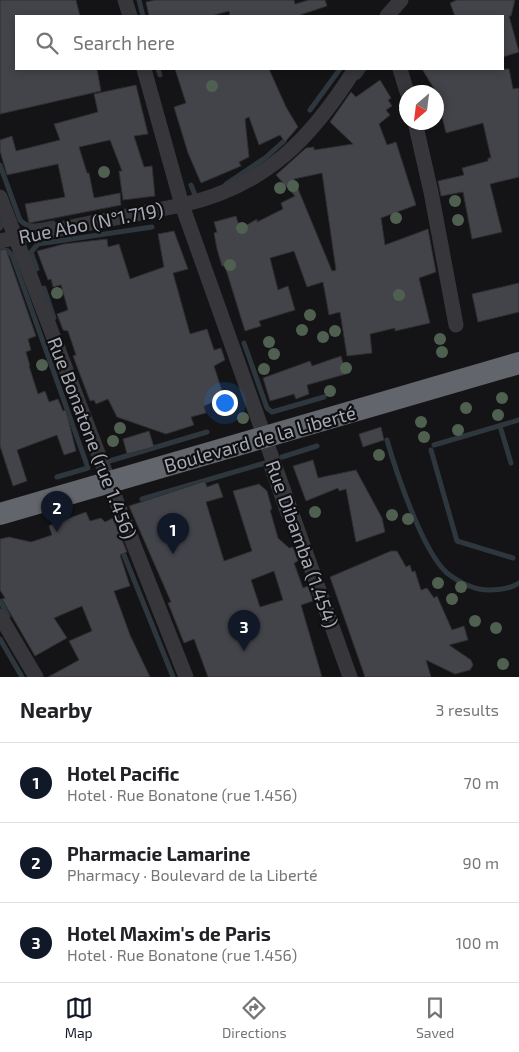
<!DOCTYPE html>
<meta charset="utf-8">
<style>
body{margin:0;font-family:"Exo 2",sans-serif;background:#f6f6f6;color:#202124}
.compass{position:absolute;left:399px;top:85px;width:45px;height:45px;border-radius:50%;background:#fff;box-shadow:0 2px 8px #0003;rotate:208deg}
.you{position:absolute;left:224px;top:402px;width:18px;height:18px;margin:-12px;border:4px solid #fff;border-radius:50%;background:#1a73e8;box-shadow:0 0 0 8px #1a73e833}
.badge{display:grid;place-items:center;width:32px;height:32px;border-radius:50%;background:#111827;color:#fff;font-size:16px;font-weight:700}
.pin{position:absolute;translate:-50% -41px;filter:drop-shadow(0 1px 2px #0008)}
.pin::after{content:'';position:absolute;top:26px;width:18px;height:15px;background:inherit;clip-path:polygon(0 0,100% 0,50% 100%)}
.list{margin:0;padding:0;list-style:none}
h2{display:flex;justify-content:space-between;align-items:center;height:65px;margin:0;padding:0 20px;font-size:21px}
h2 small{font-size:16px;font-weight:400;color:#757577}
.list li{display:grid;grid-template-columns:32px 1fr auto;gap:15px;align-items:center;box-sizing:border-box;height:80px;padding:0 20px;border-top:1px solid #e0e0e0}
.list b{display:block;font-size:19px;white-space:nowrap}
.list p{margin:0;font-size:16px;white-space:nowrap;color:#757577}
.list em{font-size:16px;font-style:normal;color:#757577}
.icon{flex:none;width:28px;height:28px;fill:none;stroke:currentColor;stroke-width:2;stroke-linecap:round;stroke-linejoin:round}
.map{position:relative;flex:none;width:519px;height:677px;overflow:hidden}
.search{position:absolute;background:#fff;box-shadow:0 2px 8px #0003;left:15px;right:15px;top:15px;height:55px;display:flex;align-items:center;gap:12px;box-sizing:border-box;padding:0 18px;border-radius:0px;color:#757577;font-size:19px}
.sheet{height:305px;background:#fff}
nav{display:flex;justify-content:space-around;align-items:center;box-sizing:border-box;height:70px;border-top:1px solid #e0e0e0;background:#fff;font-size:14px;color:#757577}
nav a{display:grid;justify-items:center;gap:2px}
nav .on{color:#111827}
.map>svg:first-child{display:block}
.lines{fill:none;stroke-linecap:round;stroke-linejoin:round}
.stream{stroke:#2f373e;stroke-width:5}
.building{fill:#434449;stroke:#2f2f32;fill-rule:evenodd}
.minor{stroke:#36363b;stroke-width:15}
.highway{stroke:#62656b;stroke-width:22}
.tree{fill:#4f6051}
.labels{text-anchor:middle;stroke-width:4.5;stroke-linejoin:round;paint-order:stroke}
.street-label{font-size:19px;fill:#a7abb5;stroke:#0f0f11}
</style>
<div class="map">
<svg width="519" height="677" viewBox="0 0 519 677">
<rect width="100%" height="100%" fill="#141416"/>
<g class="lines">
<!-- stream -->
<path class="stream" d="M139 0 143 16
M158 69 160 75
M358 77 364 69
M310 110 340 69
M0 165 20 220C29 230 41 225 53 223
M226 184 265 158 284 141
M191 185 195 195 198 196
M0 220 2 225 0 228
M0 249 8 251 12 255 88 468 57 477
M37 269 31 252 38 244 152 227
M44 288 54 318
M244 343 267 408 272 412 324 397
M500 426 511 463
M387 440C396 472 423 552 447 573 460 583 473 590 489 590 499 590 510 589 519 583
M434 445 519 420
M431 450 457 541 513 558
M282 457 317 446
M105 461 106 462 207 432
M142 499 265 463 284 517
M124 555 173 677
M0 601 8 616
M0 639 22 677"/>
</g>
<!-- building -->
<path class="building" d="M0 0H76L80 16H16V69H97L101 91 0 114Z
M155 0H294L295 4 309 0H325L327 6 297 16H230L229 11 211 16H149L146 2Z
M457 0H515L511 16H509L519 52 503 57V16H455L450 3Z
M175 69H269L286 107 298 127 285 142 280 135 259 145 249 117 245 119 249 157 239 162 241 166 201 183 188 153 174 107 186 103Z
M422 69H509L513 89 519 88V177L490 184 502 232 472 239 463 192 441 196 438 181 464 175 462 168 488 161V158H491L483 123 446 133 436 92Z
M380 80 391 98 388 100 392 106 386 110 390 115 379 124 387 145 396 142 416 205 381 218 385 245 428 229 436 272 419 278 430 323 395 331V328L370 334 372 353 347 356 340 312 329 315 323 282 307 287 294 251 270 258 278 290 288 286 295 310 259 321 261 326 245 331 225 266H222L217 249 214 233 217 232 214 222 236 216 240 229 257 219V222L283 209 281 203 295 196 276 175 306 148 314 147V150L353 144 330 122 351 92 356 97ZM322 173 336 270 332 271 294 179Z
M136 85 148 134 134 136 144 167 152 166 155 196 123 200 119 171H122L110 140 79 147 87 173H89L94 198 120 193 121 205 29 223 25 204 65 197 58 164 7 175 0 151V140L12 136 16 151 60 140 54 124 98 112 94 94Z
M174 231 188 269 173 273 190 334 207 329 214 350 221 348 225 360 214 366 224 397 204 406 206 413 191 417 194 425 166 434 117 417 108 399 96 404 94 400 90 401 73 356 76 355 68 331 63 330 57 314 68 310 61 285 53 287 51 279 48 280 37 251 64 244 107 239 108 247 119 244 130 279 164 267 158 234Z
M6 249 36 336 28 339 31 350 26 352 30 366H29L38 394 45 391 49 402 58 399 63 411 66 410 76 451 64 455 57 435 17 450 27 481 13 486 0 446V250Z
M519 283V312L478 322 472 294Z
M341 356 346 374 307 385 309 394 296 399 294 394 270 401 263 378 310 361 312 366Z
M381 427 384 440 363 447 359 434Z
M149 431 154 447 127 454 123 439Z
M313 460 318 478 356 470 382 518 385 532 356 542 346 489 339 491 338 488 306 501 293 466Z
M205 481 207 487 218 483 223 497 206 502 224 561 252 551 233 491 259 484 267 491 272 509 270 510 278 538 289 548 293 547 298 561 294 563 303 588 308 586 313 601 301 605 322 677H208L194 639 184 643 168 603 171 602 129 506ZM274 571 283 600 260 607 251 580Z
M86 512 90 521 101 518 105 522 113 518 127 552 120 555 130 586 114 591 130 635 150 677H48L79 660 69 641 92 631 82 606 54 618 67 638 35 656 2 599 5 598 0 590V539L9 537 31 542 52 535 49 526 51 525Z
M391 551H397L406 567 410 565 412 572 415 571 421 590 427 588 434 598 437 596 452 630 464 626 468 640 449 645 471 660 473 665 470 670 455 674 426 660 431 677H365L330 577Z"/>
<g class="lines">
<!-- minor -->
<path class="minor" d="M125 0 130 16
M387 16 401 0
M144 69 182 205 350 677
M400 69 407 92
M415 122 431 192 456 325
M0 197 109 482 186 677
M0 241 182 205C266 186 311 139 355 69
M0 616 36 677"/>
<!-- highway -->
<path class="highway" d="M0 514 519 363"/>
</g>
<!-- trees -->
<g class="tree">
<circle cx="212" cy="86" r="6"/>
<circle cx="104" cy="172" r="6"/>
<circle cx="293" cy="186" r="6"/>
<circle cx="280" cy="188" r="6"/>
<circle cx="455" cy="201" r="6"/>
<circle cx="396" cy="218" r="6"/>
<circle cx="458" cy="220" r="6"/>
<circle cx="242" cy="228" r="6"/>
<circle cx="230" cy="265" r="6"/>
<circle cx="57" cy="293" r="6"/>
<circle cx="399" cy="295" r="6"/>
<circle cx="310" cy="315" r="6"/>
<circle cx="302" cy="330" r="6"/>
<circle cx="335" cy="331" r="6"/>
<circle cx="323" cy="337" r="6"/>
<circle cx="440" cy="339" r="6"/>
<circle cx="269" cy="342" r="6"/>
<circle cx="442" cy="352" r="6"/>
<circle cx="274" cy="354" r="6"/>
<circle cx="42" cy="365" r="6"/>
<circle cx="346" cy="368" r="6"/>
<circle cx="264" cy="369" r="6"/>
<circle cx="330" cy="391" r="6"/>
<circle cx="502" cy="398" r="6"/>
<circle cx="466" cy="408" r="6"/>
<circle cx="498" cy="415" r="6"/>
<circle cx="243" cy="418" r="6"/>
<circle cx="421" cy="422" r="6"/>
<circle cx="120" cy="428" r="6"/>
<circle cx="458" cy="430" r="6"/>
<circle cx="424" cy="437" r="6"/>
<circle cx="113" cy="441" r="6"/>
<circle cx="379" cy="455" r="6"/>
<circle cx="315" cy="512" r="6"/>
<circle cx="392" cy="515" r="6"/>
<circle cx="408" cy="519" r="6"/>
<circle cx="438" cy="583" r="6"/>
<circle cx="461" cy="587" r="6"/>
<circle cx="452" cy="599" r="6"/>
<circle cx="475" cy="621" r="6"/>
<circle cx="496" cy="628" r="6"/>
<circle cx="503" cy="664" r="6"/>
</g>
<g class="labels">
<!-- street labels -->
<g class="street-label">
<text transform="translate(91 223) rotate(-11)" y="7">Rue Abo (N°1.719)</text>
<text transform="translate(92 438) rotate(69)" y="7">Rue Bonatone (rue 1.456)</text>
<text transform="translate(260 439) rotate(-16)" y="7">Boulevard de la Liberté</text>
<text transform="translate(302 544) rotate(70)" y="7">Rue Dibamba (1.454)</text>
</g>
</g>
</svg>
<svg class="compass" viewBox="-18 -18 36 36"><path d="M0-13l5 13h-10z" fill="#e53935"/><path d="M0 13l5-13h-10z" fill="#757577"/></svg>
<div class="you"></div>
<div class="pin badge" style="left:173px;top:554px">1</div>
<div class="pin badge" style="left:57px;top:532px">2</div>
<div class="pin badge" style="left:244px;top:651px">3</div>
<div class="search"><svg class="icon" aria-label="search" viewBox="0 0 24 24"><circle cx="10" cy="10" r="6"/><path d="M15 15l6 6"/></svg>Search here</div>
</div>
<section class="sheet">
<h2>Nearby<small>3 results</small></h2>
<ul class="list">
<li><span class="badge">1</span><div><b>Hotel Pacific</b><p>Hotel · Rue Bonatone (rue 1.456)</p></div><em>70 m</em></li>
<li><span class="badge">2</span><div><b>Pharmacie Lamarine</b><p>Pharmacy · Boulevard de la Liberté</p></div><em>90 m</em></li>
<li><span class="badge">3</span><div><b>Hotel Maxim's de Paris</b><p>Hotel · Rue Bonatone (rue 1.456)</p></div><em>100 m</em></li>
</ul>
</section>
<nav>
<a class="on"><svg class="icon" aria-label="map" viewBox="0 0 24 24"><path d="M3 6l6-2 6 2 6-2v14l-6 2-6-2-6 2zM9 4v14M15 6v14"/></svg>Map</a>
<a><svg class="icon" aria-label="directions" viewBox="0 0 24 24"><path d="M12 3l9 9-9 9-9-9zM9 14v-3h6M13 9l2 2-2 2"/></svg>Directions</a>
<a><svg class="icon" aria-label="saved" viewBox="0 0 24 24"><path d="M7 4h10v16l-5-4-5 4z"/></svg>Saved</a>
</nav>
